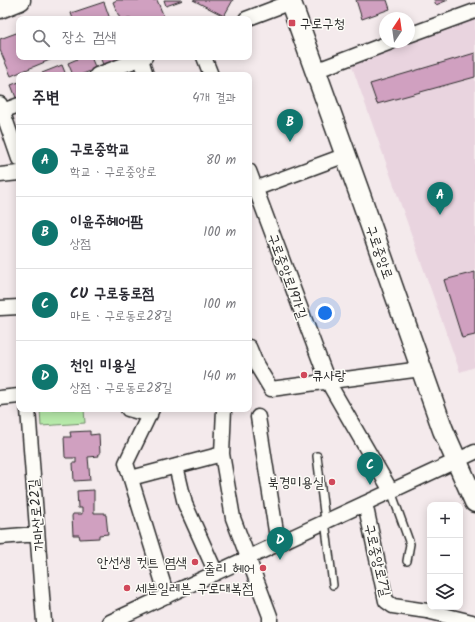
<!DOCTYPE html>
<html lang="ko">
<meta charset="utf-8">
<style>
body{margin:0;font-family:Kalam,"Poor Story",sans-serif;background:#f2f2f3;color:#2b2b33}
.controls{position:absolute;right:12px;bottom:12px;display:grid;overflow:hidden;border-radius:8px;box-shadow:0 2px 10px #0003}
.controls button{width:36px;height:36px;display:grid;place-items:center;padding:0;border:0;border-bottom:1px solid #e1e1e2;background:#fff;color:#2b2b33;font:20px sans-serif}
.compass{position:absolute;left:379px;top:12px;width:36px;height:36px;border-radius:50%;background:#fff;box-shadow:0 2px 10px #0003;rotate:13deg}
.you{position:absolute;left:325px;top:313px;width:14px;height:14px;margin:-10px;border:3px solid #fff;border-radius:50%;background:#1a73e8;box-shadow:0 0 0 6px #1a73e833}
.badge{display:grid;place-items:center;width:26px;height:26px;border-radius:50%;background:#0f766e;color:#fff;font-size:13px;font-weight:700}
.pin{position:absolute;translate:-50% -33px;filter:drop-shadow(0 1px 2px #0008)}
.pin::after{content:'';position:absolute;top:21px;width:14px;height:12px;background:inherit;clip-path:polygon(0 0,100% 0,50% 100%)}
.list{margin:0;padding:0;list-style:none}
h2{display:flex;justify-content:space-between;align-items:center;height:52px;margin:0;padding:0 16px;font-size:17px}
h2 small{font-size:13px;font-weight:400;color:#7c7c81}
.list li{display:grid;grid-template-columns:26px 1fr auto;gap:12px;align-items:center;box-sizing:border-box;height:72px;padding:0 16px;border-top:1px solid #e1e1e2}
.list b{display:block;font-size:15px;white-space:nowrap}
.list p{margin:0;font-size:13px;white-space:nowrap;color:#7c7c81}
.list em{font-size:13px;font-style:normal;color:#7c7c81}
.icon{flex:none;width:22px;height:22px;fill:none;stroke:currentColor;stroke-width:2;stroke-linecap:round;stroke-linejoin:round}
.map{position:relative;flex:none;width:475px;height:622px;overflow:hidden}
.search{position:absolute;background:#fff;box-shadow:0 2px 10px #0003;left:16px;top:16px;width:236px;height:44px;display:flex;align-items:center;gap:10px;box-sizing:border-box;padding:0 14px;border-radius:8px;color:#7c7c81;font-size:15px}
.panel{position:absolute;background:#fff;box-shadow:0 2px 10px #0003;left:16px;top:72px;width:236px;height:340px;border-radius:8px}
.map>svg:first-child{display:block}
.built{fill:#e9d4df}
.green{fill:#b7eaaa;stroke:#718a6a}
.building{fill:#d0a0c0;stroke:#2b2b2b}
.lines{fill:none;stroke-linecap:round;stroke-linejoin:round}
.lane-casing{stroke:#2b2b2b;stroke-width:10}
.street-casing{stroke:#2b2b2b;stroke-width:17}
.secondary-casing{stroke:#2b2b2b;stroke-width:23}
.lane{stroke:#fdfcf7;stroke-width:7}
.street{stroke:#fdfcf7;stroke-width:14}
.secondary{stroke:#fdfcf7;stroke-width:20}
.poi-dot{fill:#d1495b;stroke:#fdfcf7;stroke-width:1.5}
.labels{text-anchor:middle;stroke-width:3;stroke-linejoin:round;paint-order:stroke}
.poi-label{font-size:14px;fill:#2b2b2b;stroke:#fdfcf7;text-anchor:start}
.street-label{font-size:14px;fill:#2b2b2b;stroke:#fdfcf7}
</style>
<div class="map">
<svg width="475" height="622" viewBox="0 0 475 622">
<rect width="100%" height="100%" fill="#f4eaec"/>
<filter id="ink" filterUnits="userSpaceOnUse"><feTurbulence type="fractalNoise" baseFrequency=".025" numOctaves="2"/><feDisplacementMap in="SourceGraphic" scale="8" xChannelSelector="R" yChannelSelector="G"/><feConvolveMatrix kernelMatrix="1 2 1 2 8 2 1 2 1" color-interpolation-filters="sRGB"/></filter>
<g filter="url(#ink)">
<!-- built -->
<path class="built" d="M475 11V367L460 372 349 58 391 42H409V35Z"/>
<!-- green -->
<path class="green" d="M40 409H84L85 423 41 426Z"/>
<!-- building -->
<path class="building" d="M117 0H157L164 17 158 19H120L113 2Z
M164 0H183L166 6Z
M193 0H233L224 16Z
M356 0H387L390 9 362 19Z
M434 0H448L436 5Z
M104 2 110 19H73L71 13Z
M19 32V57H57L11 76 0 50V39Z
M475 53V77L377 104 370 84Z
M82 57H91L96 69 80 75H73L68 63Z
M100 57H128L104 67Z
M62 65 66 75H43L42 73Z
M19 82V99L17 100 11 85Z
M475 272V335L462 338 444 280Z
M90 431V435L99 434 100 454H98L99 456 88 457 90 480 74 481 73 463H76V458H66L65 457 64 437H71L70 432Z
M94 490V513H105V515H106L108 534 99 535V538L80 539 79 535H73L72 516 73 514H82V508H78L77 491Z"/>
<g class="lines">
<defs>
<path id="lane" d="M317 456 333 585
M391 491 410 544 407 561"/>
<path id="street" d="M246 19 291 2
M409 35 475 11
M204 57 211 75
M141 59 146 75
M315 71 391 42
M97 75 145 57
M0 104 19 159
M2 111 19 105
M249 171 328 382 391 491
M0 175 19 173
M249 191 346 155
M0 308 19 307
M249 347 256 364 271 389 421 369
M0 398 19 396
M28 409 44 622
M128 409 150 415
M152 409 126 463 167 596
M224 409 222 454 233 518 270 616V622
M258 417 278 544
M176 466 185 504 216 573
M131 478 222 454
M365 503 386 601 393 606 427 611 472 622
M0 537 37 534
M110 622 475 452"/>
<path id="secondary" d="M290 0 359 192 443 430 475 502
M0 8 20 0"/>
</defs>
<!-- lane casing -->
<use href="#lane" class="lane-casing"/>
<!-- street casing -->
<use href="#street" class="street-casing"/>
<!-- secondary casing -->
<use href="#secondary" class="secondary-casing"/>
<!-- lane -->
<use href="#lane" class="lane"/>
<!-- street -->
<use href="#street" class="street"/>
<!-- secondary -->
<use href="#secondary" class="secondary"/>
</g>
</g>
<!-- markers -->
<g class="poi-dot">
<rect x="288" y="19" width="8" height="8" rx="2"/>
<circle cx="304" cy="375" r="4"/>
<circle cx="332" cy="482" r="4"/>
<circle cx="195" cy="562" r="4"/>
<circle cx="263" cy="568" r="4"/>
<circle cx="127" cy="588" r="4"/>
</g>
<g class="labels">
<!-- poi labels -->
<g class="poi-label">
<text x="300" y="28">구로구청</text>
<text x="312" y="380">큐사랑</text>
<text x="324" y="487" text-anchor="end">북경미용실</text>
<text x="187" y="567" text-anchor="end">안선생 컷트 염색</text>
<text x="255" y="573" text-anchor="end">줄리 헤어</text>
<text x="135" y="593">세븐일레븐 구로대복점</text>
</g>
<!-- street labels -->
<g class="street-label">
<text transform="translate(380 252) rotate(71)" y="5">구로중앙로</text>
<text transform="translate(288 276) rotate(70)" y="5">구로중앙로19가길</text>
<text transform="translate(36 515) rotate(-95)" y="5">가마산로22길</text>
<text transform="translate(378 560) rotate(77)" y="5">구로중앙로7길</text>
</g>
</g>
</svg>
<div class="controls">
<button>+</button>
<button>−</button>
<button><svg class="icon" aria-label="layers" viewBox="0 0 24 24"><path d="M12 4l9 5-9 5-9-5zM3 14l9 5 9-5"/></svg></button>
</div>
<svg class="compass" viewBox="-18 -18 36 36"><path d="M0-13l5 13h-10z" fill="#e53935"/><path d="M0 13l5-13h-10z" fill="#7c7c81"/></svg>
<div class="you"></div>
<div class="pin badge" style="left:440px;top:215px">A</div>
<div class="pin badge" style="left:290px;top:142px">B</div>
<div class="pin badge" style="left:370px;top:485px">C</div>
<div class="pin badge" style="left:280px;top:560px">D</div>
<div class="search"><svg class="icon" aria-label="search" viewBox="0 0 24 24"><circle cx="10" cy="10" r="6"/><path d="M15 15l6 6"/></svg>장소 검색</div>
<section class="panel">
<h2>주변<small>4개 결과</small></h2>
<ul class="list">
<li><span class="badge">A</span><div><b>구로중학교</b><p>학교 · 구로중앙로</p></div><em>80 m</em></li>
<li><span class="badge">B</span><div><b>이윤주헤어팜</b><p>상점</p></div><em>100 m</em></li>
<li><span class="badge">C</span><div><b>CU 구로동로점</b><p>마트 · 구로동로28길</p></div><em>100 m</em></li>
<li><span class="badge">D</span><div><b>천인 미용실</b><p>상점 · 구로동로28길</p></div><em>140 m</em></li>
</ul>
</section>
</div>
